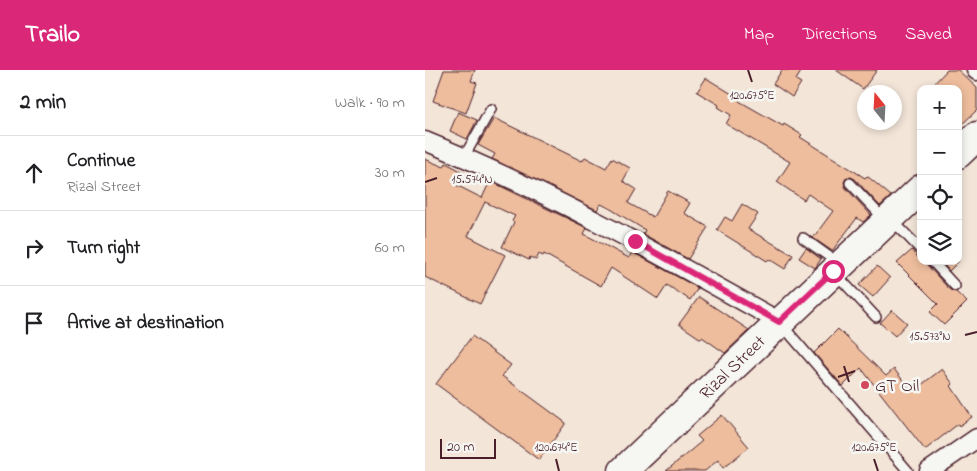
<!DOCTYPE html>
<meta charset="utf-8">
<style>
body{margin:0;font-family:"Indie Flower",sans-serif;background:#f6f6f6;color:#202124}
.controls{position:absolute;right:15px;top:15px;display:grid;overflow:hidden;border-radius:10px;box-shadow:0 2px 8px #0003}
.controls button{width:45px;height:45px;display:grid;place-items:center;padding:0;border:0;border-bottom:1px solid #e0e0e0;background:#fff;color:#202124;font:25px sans-serif}
.compass{position:absolute;left:432px;top:15px;width:45px;height:45px;border-radius:50%;background:#fff;box-shadow:0 2px 8px #0003;rotate:342deg}
.scale{position:absolute;left:15px;bottom:12px;width:56px;box-sizing:border-box;padding-left:5px;border:2px solid #4a1f2b;border-top:0;font-size:14px;line-height:18px;white-space:nowrap;color:#4a1f2b;-webkit-text-stroke:4px #f6f6f2;paint-order:stroke}
.stop{position:absolute;width:15px;height:15px;margin:-11px;border:4px solid #db2777;border-radius:50%;background:#fff}
.stop.end{background:#db2777;border-color:#fff;box-shadow:0 1px 5px #0008}
.list{margin:0;padding:0;list-style:none}
h2{display:flex;justify-content:space-between;align-items:center;height:65px;margin:0;padding:0 20px;font-size:21px}
h2 small{font-size:16px;font-weight:400;color:#757577}
.list li{display:grid;grid-template-columns:32px 1fr auto;gap:15px;align-items:center;box-sizing:border-box;height:75px;padding:0 20px;border-top:1px solid #e0e0e0}
.list b{display:block;font-size:19px;white-space:nowrap}
.list p{margin:0;font-size:16px;white-space:nowrap;color:#757577}
.list em{font-size:16px;font-style:normal;color:#757577}
.icon{flex:none;width:28px;height:28px;fill:none;stroke:currentColor;stroke-width:2;stroke-linecap:round;stroke-linejoin:round}
.map{position:relative;flex:none;width:552px;height:401px;overflow:hidden}
header{display:flex;align-items:center;gap:30px;box-sizing:border-box;height:70px;padding:0 25px;background:#db2777;color:#fff}
header strong{font-size:24px}
nav{display:flex;gap:28px;margin-inline-start:auto;font-size:18px}
main{display:flex}
aside{flex:1;background:#fff}
.map>svg:first-child{display:block}
.building{fill:#edbd9d;stroke:#4a1f2b}
.lines{fill:none;stroke-linecap:round;stroke-linejoin:round}
.service-casing{stroke:#4a1f2b;stroke-width:12}
.minor-casing{stroke:#4a1f2b;stroke-width:21}
.primary-casing{stroke:#4a1f2b;stroke-width:31}
.service{stroke:#f6f6f2;stroke-width:9}
.minor{stroke:#f6f6f2;stroke-width:18}
.primary{stroke:#f6f6f2;stroke-width:28}
.route{stroke:#db2777;stroke-width:6}
.ticks{fill:none;stroke:#4a1f2b;stroke-width:2}
.poi-dot{fill:#d1495b;stroke:#f6f6f2;stroke-width:2}
.labels{text-anchor:middle;stroke-width:5;stroke-linejoin:round;paint-order:stroke}
.street-label{font-size:18px;fill:#4a1f2b;stroke:#f6f6f2}
.poi-label{font-size:18px;fill:#4a1f2b;stroke:#f6f6f2;text-anchor:start}
.ticks-label{font-size:12px;text-anchor:middle;fill:#4a1f2b;stroke:#f6f6f2;stroke-width:5;stroke-linejoin:round;paint-order:stroke}
</style>
<header>
<strong>Trailo</strong>
<nav><a>Map</a><a>Directions</a><a>Saved</a></nav>
</header>
<main>
<aside>
<h2>2 min<small>Walk · 90 m</small></h2>
<ul class="list">
<li><svg class="icon" aria-label="ahead" viewBox="0 0 24 24"><path d="M12 20V5M6 11l6-6 6 6"/></svg><div><b>Continue</b><p>Rizal Street</p></div><em>30 m</em></li>
<li><svg class="icon" aria-label="right" viewBox="0 0 24 24"><path d="M7 20v-9h11M14 6l5 5-5 5"/></svg><div><b>Turn right</b></div><em>60 m</em></li>
<li><svg class="icon" aria-label="arrive" viewBox="0 0 24 24"><path d="M6 21V4h12l-3 4 3 4H6"/></svg><div><b>Arrive at destination</b></div></li>
</ul>
</aside>
<div class="map">
<svg width="552" height="401" viewBox="0 0 552 401">
<rect width="100%" height="100%" fill="#f3e5d8"/>
<filter id="ink" filterUnits="userSpaceOnUse"><feTurbulence type="fractalNoise" baseFrequency=".02" numOctaves="2"/><feDisplacementMap in="SourceGraphic" scale="10" xChannelSelector="R" yChannelSelector="G"/><feConvolveMatrix kernelMatrix="1 2 1 2 8 2 1 2 1" color-interpolation-filters="sRGB"/></filter>
<g filter="url(#ink)">
<!-- building -->
<path class="building" d="M19 0H50L46 11 52 13 41 43 8 31Z
M357 0H377L371 10 376 13 367 27 348 14Z
M411 0H452L438 19Z
M522 0H533L552 18V40L533 58V19H504Z
M281 8 315 29 314 31 358 56 359 54 377 65 375 67 440 108 442 106 466 126 455 136 430 109 426 107 421 108 419 112 420 117 446 145 438 152 432 148 407 181 388 168 408 141 383 124 379 130 352 112 365 92 301 54 306 45 293 37 294 35 272 22Z
M33 42 52 50 42 69 25 61Z
M69 48 157 91 160 87 181 98 187 88 205 98 198 111 211 119 203 133 228 147 243 121 265 133 259 143 283 157 263 189 218 164 220 160 184 138 176 134 172 140 67 89 70 84 53 75Z
M0 89 19 97 21 93 38 102 31 115 57 128 65 111 162 158 159 164 204 188 207 182 273 218 265 230 242 215 233 229 186 198 176 216 119 184 118 186 114 184 111 190 105 187 104 190 77 177 89 152 87 151 90 146 60 132 43 166 80 185 55 234 0 207Z
M317 134 333 144 323 159 368 185 360 199 344 189 342 191 292 160 300 147 307 151Z
M381 178 396 189 390 198 374 188Z
M487 180 496 191H501L502 195 525 220 531 222 542 232 519 255 505 242 513 234 472 193Z
M516 191H534L524 201Z
M452 196 465 208 448 227 434 215Z
M274 227 324 260 300 283 277 267 276 269 254 254Z
M467 240 482 253 470 266 455 253Z
M413 259 461 306 469 299 487 322 517 299 528 314 526 316 547 347 534 356 533 354 500 380 436 298 418 316 389 283Z
M47 266 86 295 77 306 141 353 114 390 11 314Z
M297 345 324 377 298 398 293 390 280 401H241L277 371 272 366Z"/>
<g class="lines">
<defs>
<path id="service" d="M39 87 66 39
M425 113 459 149
M467 150 496 180
M378 168 413 193
M507 191 530 216
M410 203 451 247
M357 255 483 401"/>
<path id="minor" d="M551 0 552 1
M0 71C123 121 239 187 355 252
M504 401 552 368"/>
<path id="primary" d="M533 84 552 66
M198 401 496 119"/>
</defs>
<!-- service casing -->
<use href="#service" class="service-casing"/>
<!-- minor casing -->
<use href="#minor" class="minor-casing"/>
<!-- primary casing -->
<use href="#primary" class="primary-casing"/>
<!-- service -->
<use href="#service" class="service"/>
<!-- minor -->
<use href="#minor" class="minor"/>
<!-- primary -->
<use href="#primary" class="primary"/>
</g>
</g>
<g class="lines" filter="url(#ink)">
<!-- route -->
<path class="route" d="M210 171 354 252 408 201"/>
</g>
<!-- ticks -->
<path class="ticks" d="M323 0 327 12M0 112 12 108M540 265 552 262M419 296 424 312M413 307 430 301M131 389 134 401M449 389 453 401"/>
<!-- markers -->
<circle class="poi-dot" cx="440" cy="315" r="5"/>
<g class="labels">
<!-- street labels -->
<g class="street-label">
<text transform="translate(307 297) rotate(-44)" y="6">Rizal Street</text>
</g>
<!-- poi labels -->
<g class="poi-label">
<text x="450" y="321">GT Oil</text>
</g>
</g>
<g class="ticks-label">
<text x="327" y="29">120.675°E</text>
<text x="47" y="113">15.574°N</text>
<text x="505" y="270">15.573°N</text>
<text x="131" y="381">120.674°E</text>
<text x="449" y="381">120.675°E</text>
</g>
</svg>
<div class="controls">
<button>+</button>
<button>−</button>
<button><svg class="icon" aria-label="locate" viewBox="0 0 24 24"><circle cx="12" cy="12" r="6"/><path d="M12 2v4M12 18v4M2 12h4M18 12h4"/></svg></button>
<button><svg class="icon" aria-label="layers" viewBox="0 0 24 24"><path d="M12 4l9 5-9 5-9-5zM3 14l9 5 9-5"/></svg></button>
</div>
<svg class="compass" viewBox="-18 -18 36 36"><path d="M0-13l5 13h-10z" fill="#e53935"/><path d="M0 13l5-13h-10z" fill="#757577"/></svg>
<div class="scale">20 m</div>
<div class="stop" style="left:408px;top:201px"></div>
<div class="stop end" style="left:210px;top:171px"></div>
</div>
</main>
